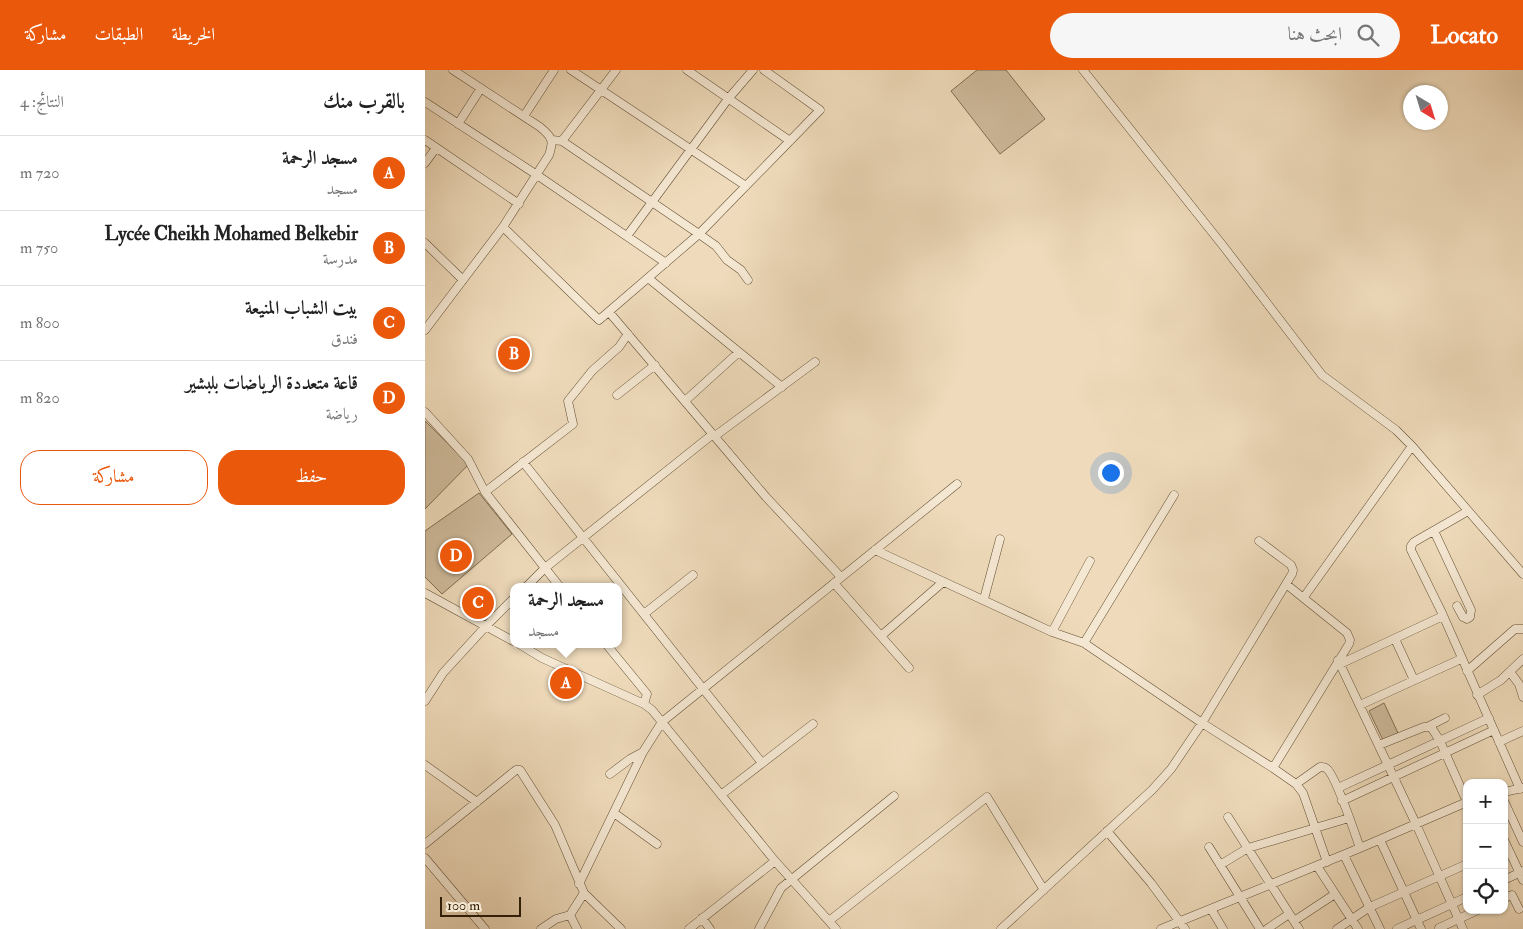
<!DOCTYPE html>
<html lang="ar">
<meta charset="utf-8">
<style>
body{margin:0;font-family:"IM FELL Double Pica",Amiri,serif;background:#f6f6f6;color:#222;direction:rtl}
.controls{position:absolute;right:15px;bottom:15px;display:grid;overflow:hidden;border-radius:10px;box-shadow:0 1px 4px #0004}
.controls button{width:45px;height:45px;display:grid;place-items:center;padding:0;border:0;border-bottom:1px solid #e0e0e0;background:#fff;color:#222;font:25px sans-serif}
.compass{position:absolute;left:978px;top:15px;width:45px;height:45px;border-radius:50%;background:#fff;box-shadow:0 1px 4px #0004;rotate:142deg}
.scale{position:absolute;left:15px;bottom:12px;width:81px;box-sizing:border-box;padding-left:5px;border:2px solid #332007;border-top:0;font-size:14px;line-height:18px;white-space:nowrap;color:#332007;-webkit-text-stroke:4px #f5e8d3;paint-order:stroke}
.you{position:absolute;left:685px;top:402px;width:18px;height:18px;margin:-12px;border:4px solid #fff;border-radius:50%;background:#1a73e8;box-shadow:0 0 0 8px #1a73e833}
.badge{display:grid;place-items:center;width:32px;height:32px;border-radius:50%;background:#ea580c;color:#fff;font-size:16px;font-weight:700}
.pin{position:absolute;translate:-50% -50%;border:2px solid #fff;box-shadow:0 1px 5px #0006}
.popup{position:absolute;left:85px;top:513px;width:112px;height:65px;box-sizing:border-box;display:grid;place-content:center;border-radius:10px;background:#fff;filter:drop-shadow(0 1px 4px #0005);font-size:16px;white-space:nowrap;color:#767676}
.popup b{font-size:19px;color:#222}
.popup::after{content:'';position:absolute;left:50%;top:100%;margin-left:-10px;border:10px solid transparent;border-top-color:#fff}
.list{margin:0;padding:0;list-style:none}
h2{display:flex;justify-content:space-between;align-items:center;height:65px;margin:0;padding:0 20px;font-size:21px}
h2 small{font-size:16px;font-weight:400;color:#767676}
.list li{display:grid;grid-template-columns:32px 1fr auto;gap:15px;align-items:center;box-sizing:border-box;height:75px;padding:0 20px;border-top:1px solid #e0e0e0}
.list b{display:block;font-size:19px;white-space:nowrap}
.list p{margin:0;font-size:16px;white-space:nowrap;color:#767676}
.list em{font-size:16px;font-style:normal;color:#767676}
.actions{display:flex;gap:10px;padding:15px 20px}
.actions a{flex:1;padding:11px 0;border:1px solid #ea580c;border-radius:20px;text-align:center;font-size:18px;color:#ea580c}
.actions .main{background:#ea580c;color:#fff}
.icon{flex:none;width:28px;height:28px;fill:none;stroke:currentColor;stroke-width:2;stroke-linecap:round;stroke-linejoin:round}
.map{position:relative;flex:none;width:1098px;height:859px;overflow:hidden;direction:ltr}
header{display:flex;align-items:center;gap:30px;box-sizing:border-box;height:70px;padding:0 25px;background:#ea580c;color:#fff}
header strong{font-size:24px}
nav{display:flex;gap:28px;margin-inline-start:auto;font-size:18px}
.search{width:350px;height:45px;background:#f6f6f6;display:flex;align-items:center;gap:12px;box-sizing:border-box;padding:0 18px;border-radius:28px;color:#767676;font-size:19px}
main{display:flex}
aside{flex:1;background:#fff}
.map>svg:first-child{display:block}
.green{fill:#cfbb9c;stroke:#816e52}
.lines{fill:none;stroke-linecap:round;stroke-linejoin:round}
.minor-casing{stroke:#624f34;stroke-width:9}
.minor{stroke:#f5e8d3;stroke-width:8}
</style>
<header>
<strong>Locato</strong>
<div class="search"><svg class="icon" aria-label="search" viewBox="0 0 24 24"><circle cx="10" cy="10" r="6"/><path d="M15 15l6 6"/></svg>ابحث هنا</div>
<nav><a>الخريطة</a><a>الطبقات</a><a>مشاركة</a></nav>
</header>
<main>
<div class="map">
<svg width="1098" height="859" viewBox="0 0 1098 859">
<rect width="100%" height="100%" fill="#efdbbb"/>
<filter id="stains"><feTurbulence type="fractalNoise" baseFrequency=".004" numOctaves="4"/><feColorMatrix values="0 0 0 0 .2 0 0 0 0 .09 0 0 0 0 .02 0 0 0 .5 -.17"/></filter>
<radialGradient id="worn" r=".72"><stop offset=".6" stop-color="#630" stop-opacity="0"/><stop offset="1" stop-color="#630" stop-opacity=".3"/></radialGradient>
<!-- green -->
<path class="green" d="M552 0H581L620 49 575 84 526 21Z
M0 351 44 394 0 439Z
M54 423 87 464 17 524 0 507V461Z
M959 633 973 663 958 670 944 641Z"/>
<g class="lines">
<defs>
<path id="minor" d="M146 0 321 116
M262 0 365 71
M658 0 799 177 897 305 971 360 987 376 1098 504
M0 32 112 105 241 193
M99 46 129 0
M33 54 56 18
M0 70 94 134
M127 70 137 71 274 164 291 176 302 190 316 200 323 210
M137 71 191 0
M0 93 11 78
M78 157 174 250 274 164 395 40 339 0
M202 166 303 29 328 0
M0 173 38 210
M223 208 357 317
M184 242 341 427 416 507
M0 260 78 157 124 85C129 70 127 67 115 57L28 0
M192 325 230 295
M260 331 314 282
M0 342 43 389 60 422 135 517
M290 366 390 292
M98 392 337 693
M60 422 148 354 143 331 167 301 194 277 203 264
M1043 441 989 472 986 476V480L1017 543 1095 719
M1009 461 1046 540 1045 547 1042 549 1038 547 1032 536
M450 480 627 562 659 573 777 653 848 698 871 714 878 723 902 792
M409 513 484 598
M101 517 120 498 288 364
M0 523 88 571
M879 527 987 376
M559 529 575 469
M219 544 268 505
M627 562 665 491
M456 566 518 512
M970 569 989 610
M659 573 749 425
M94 574 117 588 219 634 227 640 350 791 411 859
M181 574 222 624 219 634
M913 590 991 754 1038 859
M915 594 1018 546
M1042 601 1090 559H1098
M1085 602 1094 614 1098 627
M1052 625 1076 610 1098 589
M0 631 18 603 62 555 88 529
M935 635 1036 589
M1004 656 1020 648
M1074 672 1098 661
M954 675 999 657H1006L1015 671 1042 732
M0 695 52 732
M848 698 924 574 925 570 922 563 861 514
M185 704 205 689 218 682
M871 714 895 697C898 697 899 696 902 699 911 706 930 764 935 778
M913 718 1064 648
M1079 722 1098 718
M296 725 388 654
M917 731 1069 660
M1079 731 1098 772
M189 743 232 774
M803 747 874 859
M682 761 726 813 760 859
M955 770 996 859
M1079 770 1098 810
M0 774 91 700H95L130 755 159 823 196 859
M784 777 835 859
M919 785 955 859
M0 788 60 859
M795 795 823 778 924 748
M892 796 933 859
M1079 810 1098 801
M154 814 218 682 237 652 532 414
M1079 828 1087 825 1094 839
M786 839 798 859
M145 845 152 859
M277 848 285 859
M404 851 562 727 619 820
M869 851 910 824
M116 859 131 849 145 845 159 823
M264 859 350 791
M334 859 356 818 469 726
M576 859 727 720 746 699 777 653 867 504 868 500 866 495 834 471
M736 859 935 778 1042 732
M842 859 864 844
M912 859 945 837 1042 794
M972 859 1042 827
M1015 859 1014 858 1053 840"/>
</defs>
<!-- minor casing -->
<use href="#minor" class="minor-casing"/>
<!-- minor -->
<use href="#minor" class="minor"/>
</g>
<rect width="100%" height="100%" filter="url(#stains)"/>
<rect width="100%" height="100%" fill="url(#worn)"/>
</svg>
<div class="controls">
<button>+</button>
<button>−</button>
<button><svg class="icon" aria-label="locate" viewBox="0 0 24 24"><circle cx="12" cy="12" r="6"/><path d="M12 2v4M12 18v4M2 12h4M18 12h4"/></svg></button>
</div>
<svg class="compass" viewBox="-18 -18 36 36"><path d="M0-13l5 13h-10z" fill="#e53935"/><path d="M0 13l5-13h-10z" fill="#767676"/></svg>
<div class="scale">100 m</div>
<div class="you"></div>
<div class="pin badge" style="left:141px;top:613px">A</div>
<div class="popup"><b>مسجد الرحمة</b>مسجد</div>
<div class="pin badge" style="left:89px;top:284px">B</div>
<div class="pin badge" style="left:53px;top:533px">C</div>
<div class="pin badge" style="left:31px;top:486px">D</div>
</div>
<aside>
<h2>بالقرب منك<small>النتائج: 4</small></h2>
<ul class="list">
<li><span class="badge">A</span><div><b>مسجد الرحمة</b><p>مسجد</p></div><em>720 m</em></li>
<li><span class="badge">B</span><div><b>Lycée Cheikh Mohamed Belkebir</b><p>مدرسة</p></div><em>750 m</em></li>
<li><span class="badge">C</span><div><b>بيت الشباب المنيعة</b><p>فندق</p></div><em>800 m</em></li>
<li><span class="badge">D</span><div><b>قاعة متعددة الرياضات بلبشير</b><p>رياضة</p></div><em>820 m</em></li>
</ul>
<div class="actions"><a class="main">حفظ</a><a>مشاركة</a></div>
</aside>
</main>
